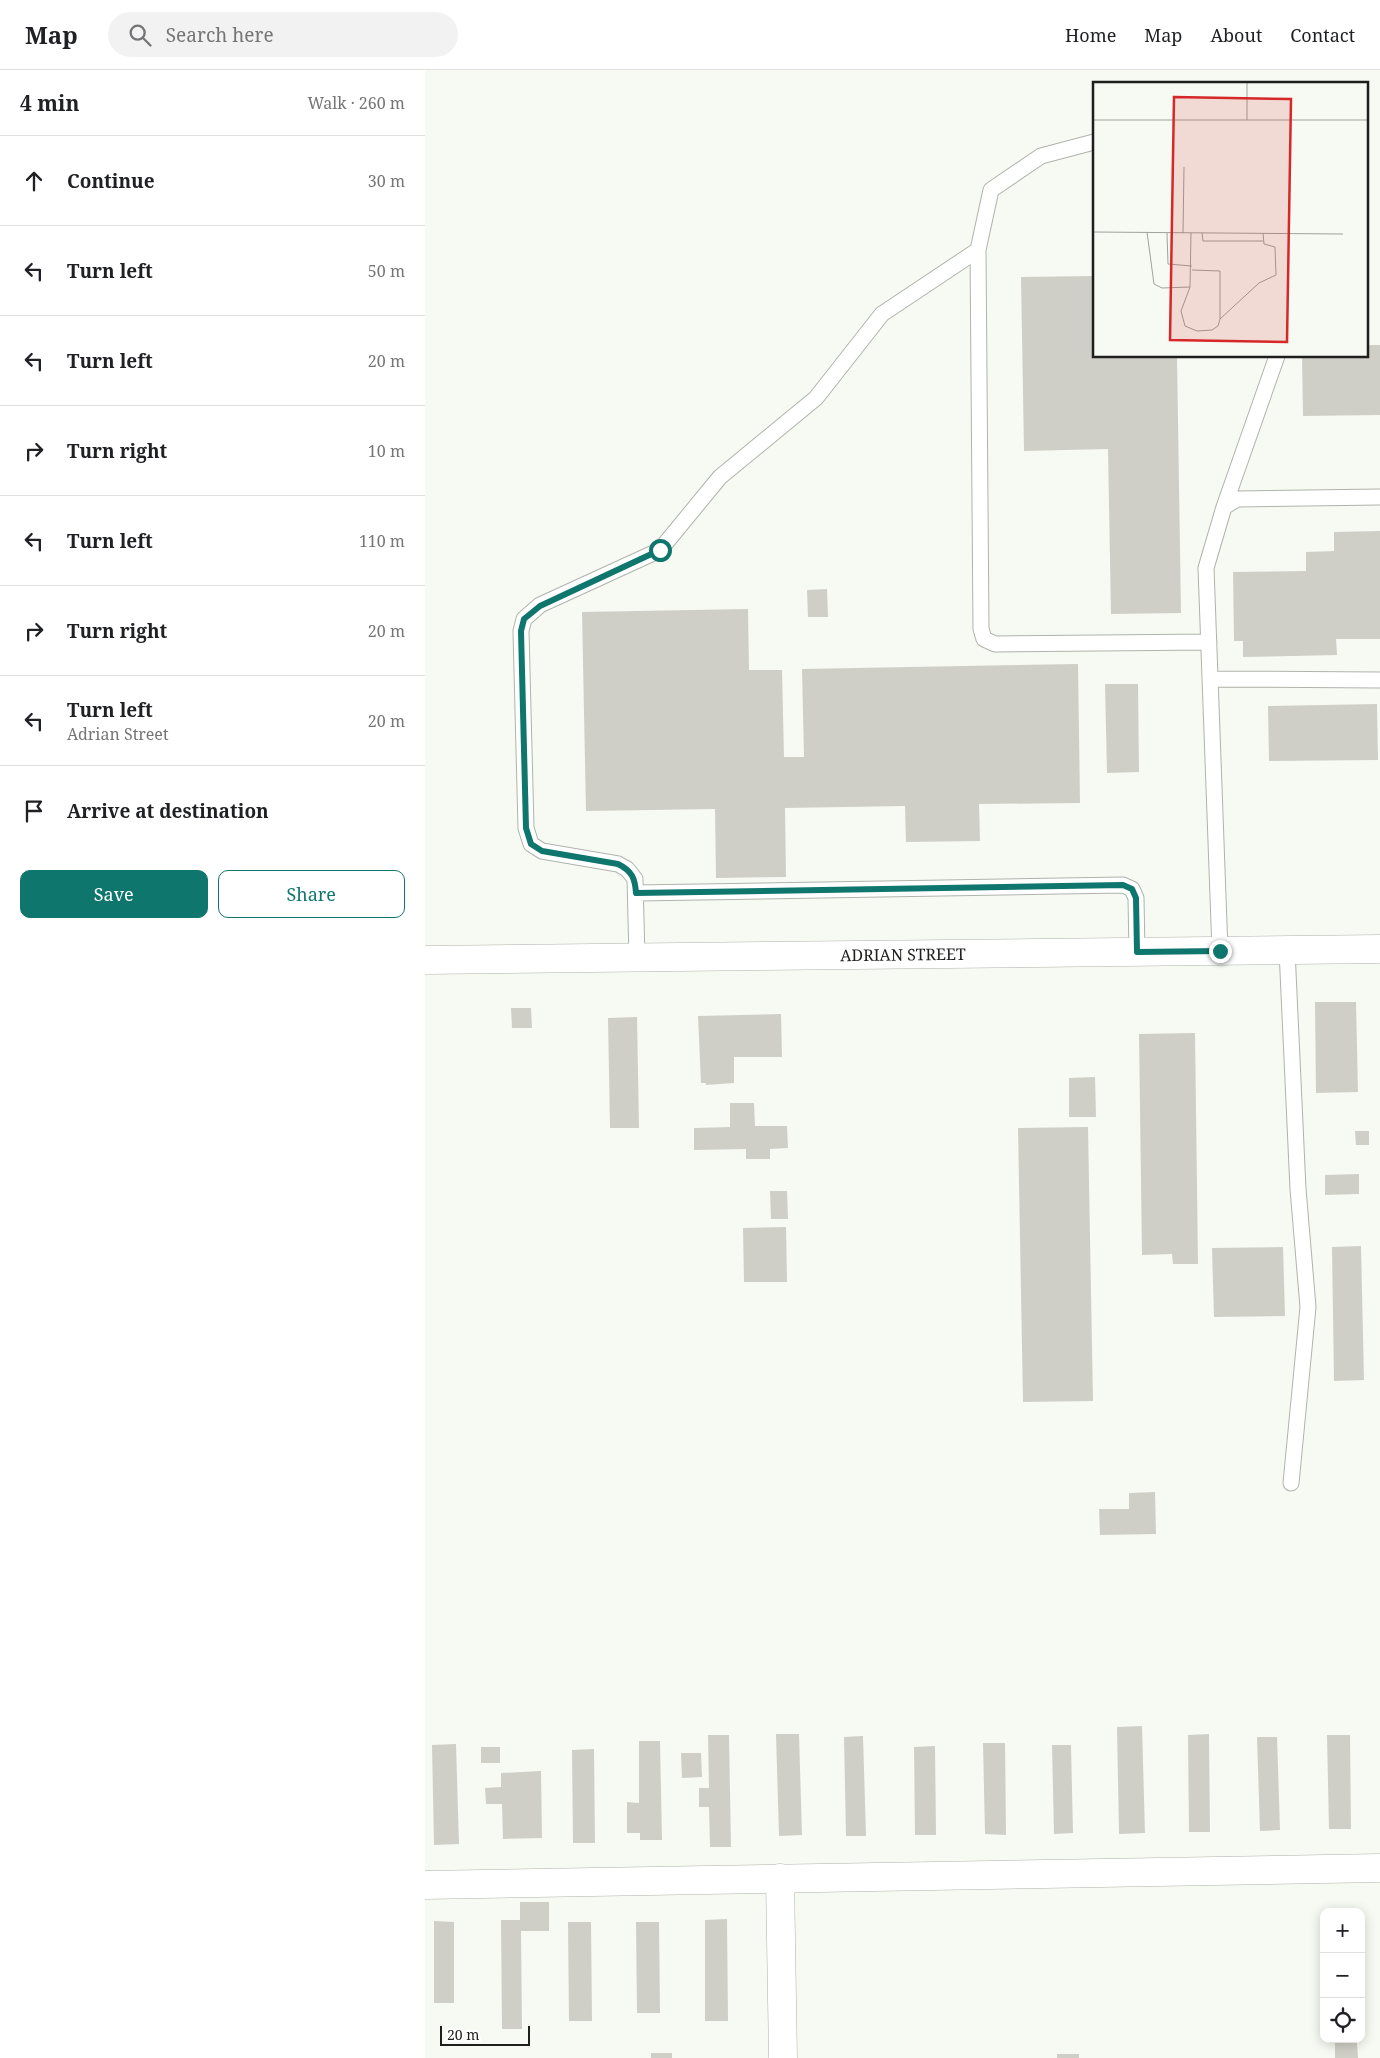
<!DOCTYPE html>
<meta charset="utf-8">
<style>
body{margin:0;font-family:"Noto Serif",serif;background:#f2f2f2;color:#202124}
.controls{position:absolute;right:15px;bottom:15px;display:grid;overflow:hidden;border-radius:10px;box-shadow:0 2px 12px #0003}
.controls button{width:45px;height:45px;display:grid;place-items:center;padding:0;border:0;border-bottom:1px solid #e0e0e0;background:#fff;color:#202124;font:25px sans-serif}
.scale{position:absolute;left:15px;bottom:12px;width:90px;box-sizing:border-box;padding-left:5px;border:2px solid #1e1f1c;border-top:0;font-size:14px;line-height:18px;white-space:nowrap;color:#1e1f1c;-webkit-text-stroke:4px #fff;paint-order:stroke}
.stop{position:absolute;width:15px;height:15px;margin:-11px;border:4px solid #0f766e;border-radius:50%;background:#fff}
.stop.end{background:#0f766e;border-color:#fff;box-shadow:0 1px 5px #0008}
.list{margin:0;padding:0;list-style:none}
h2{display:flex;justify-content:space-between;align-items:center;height:65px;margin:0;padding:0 20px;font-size:21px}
h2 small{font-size:16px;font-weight:400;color:#757577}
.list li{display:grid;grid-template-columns:32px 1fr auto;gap:15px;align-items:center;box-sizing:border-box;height:90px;padding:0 20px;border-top:1px solid #e0e0e0}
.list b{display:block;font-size:19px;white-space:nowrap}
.list p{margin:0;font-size:16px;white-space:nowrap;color:#757577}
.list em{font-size:16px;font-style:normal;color:#757577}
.actions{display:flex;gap:10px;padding:15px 20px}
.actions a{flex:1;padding:11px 0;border:1px solid #0f766e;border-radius:10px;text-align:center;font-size:18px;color:#0f766e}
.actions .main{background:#0f766e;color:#fff}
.icon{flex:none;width:28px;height:28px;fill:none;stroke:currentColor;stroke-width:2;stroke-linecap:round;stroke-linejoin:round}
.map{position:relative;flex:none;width:955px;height:1988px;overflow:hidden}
header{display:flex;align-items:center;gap:30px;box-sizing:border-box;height:70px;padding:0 25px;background:#fff;border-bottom:1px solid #e0e0e0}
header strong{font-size:24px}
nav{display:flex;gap:28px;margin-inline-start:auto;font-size:18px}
.search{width:350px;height:45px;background:#f2f2f2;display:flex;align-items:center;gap:12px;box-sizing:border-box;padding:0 18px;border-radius:28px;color:#757577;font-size:19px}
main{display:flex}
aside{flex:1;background:#fff}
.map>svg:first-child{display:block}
.building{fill:#d0cfc7}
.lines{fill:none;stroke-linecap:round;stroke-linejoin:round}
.service-casing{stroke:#b0b3ac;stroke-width:17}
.minor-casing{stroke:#b0b3ac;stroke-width:29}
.service{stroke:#fff;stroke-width:15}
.minor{stroke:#fff;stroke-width:28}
.route{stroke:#0f766e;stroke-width:6}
.labels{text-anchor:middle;stroke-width:4;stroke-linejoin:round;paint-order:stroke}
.street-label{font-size:16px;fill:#1e1f1c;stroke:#fff}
.inset-road{fill:none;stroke:#a0a29c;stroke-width:1}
.view{fill:#d62828;fill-opacity:0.15;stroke:#d62828;stroke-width:2.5}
.inset-edge{fill:none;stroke:#1e1f1c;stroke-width:2.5}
</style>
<header>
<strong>Map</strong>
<div class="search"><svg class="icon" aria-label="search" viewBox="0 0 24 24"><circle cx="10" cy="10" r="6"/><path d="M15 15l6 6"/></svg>Search here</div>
<nav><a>Home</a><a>Map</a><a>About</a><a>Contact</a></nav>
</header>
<main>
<aside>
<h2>4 min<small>Walk · 260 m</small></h2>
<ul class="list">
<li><svg class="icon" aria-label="ahead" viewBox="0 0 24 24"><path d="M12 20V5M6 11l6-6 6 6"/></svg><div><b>Continue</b></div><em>30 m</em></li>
<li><svg class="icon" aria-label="left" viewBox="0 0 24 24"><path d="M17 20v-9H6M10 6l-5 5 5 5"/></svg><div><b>Turn left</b></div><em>50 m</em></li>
<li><svg class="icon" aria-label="left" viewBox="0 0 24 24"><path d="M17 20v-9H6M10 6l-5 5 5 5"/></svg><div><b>Turn left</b></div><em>20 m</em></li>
<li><svg class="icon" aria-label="right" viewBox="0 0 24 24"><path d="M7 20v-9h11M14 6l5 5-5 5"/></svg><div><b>Turn right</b></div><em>10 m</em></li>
<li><svg class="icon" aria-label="left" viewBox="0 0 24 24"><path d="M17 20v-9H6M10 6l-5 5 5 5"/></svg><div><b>Turn left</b></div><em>110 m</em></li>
<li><svg class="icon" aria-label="right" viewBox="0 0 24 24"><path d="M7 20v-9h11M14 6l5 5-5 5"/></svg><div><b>Turn right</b></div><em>20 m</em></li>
<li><svg class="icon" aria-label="left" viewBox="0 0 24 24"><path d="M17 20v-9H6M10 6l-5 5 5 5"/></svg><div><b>Turn left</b><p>Adrian Street</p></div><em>20 m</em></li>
<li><svg class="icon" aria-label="arrive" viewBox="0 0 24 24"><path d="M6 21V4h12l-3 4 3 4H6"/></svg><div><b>Arrive at destination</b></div></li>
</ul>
<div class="actions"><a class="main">Save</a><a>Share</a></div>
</aside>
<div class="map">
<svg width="955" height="1988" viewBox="0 0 955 1988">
<rect width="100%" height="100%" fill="#f6faf2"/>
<!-- building -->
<path class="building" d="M669 206V286H752L756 543 686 544 683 379 599 381 596 207Z
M941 275H955V345L878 346 877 286H941Z
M955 461V569H911L912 585 818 587V571H809L808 502 881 501V482L909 481V462Z
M402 519 403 547H383L382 520Z
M323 539 324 600H357L359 687H379L377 599 653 594 655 733 554 734 555 771 481 772 480 736 360 738 361 807 291 808 290 739 161 741 157 542Z
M680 614H713L714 702 682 703Z
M952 634 953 690 844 691 843 636Z
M890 932H931L933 1022 891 1023Z
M86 938H106L107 958H87Z
M356 944 357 987H309V1013L281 1015V1013H276L273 946Z
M212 947 214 1058H185L183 948Z
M770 963 773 1194H748L747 1184 717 1185 714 964Z
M670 1007 671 1047H644V1008Z
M305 1033H329L330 1056H362L363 1078 345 1079V1089H321V1079L269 1080V1058L305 1057Z
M663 1057 668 1331 598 1332 593 1058Z
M930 1061H944V1075H931Z
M934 1104V1124L900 1125V1105Z
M345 1121H362L363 1149H346Z
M361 1157 362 1212H319L318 1158Z
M936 1176 939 1310 909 1311 907 1177Z
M858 1177 860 1246 789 1247 787 1178Z
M730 1422 731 1464 675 1465 674 1439H704V1423Z
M717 1656 720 1763 694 1764 692 1657Z
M351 1664H374L377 1765 354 1766Z
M784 1664 785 1762H764L763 1665Z
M283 1665H304L306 1777H285L284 1737H274V1718H284Z
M902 1665H925L926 1759H904Z
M438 1666 441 1766H421L419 1667Z
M832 1667H852L855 1760 835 1761Z
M214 1671H235L237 1770H215V1763H202V1732L214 1733Z
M558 1673H580L581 1765 560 1764Z
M31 1674 34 1774 9 1775 7 1675Z
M627 1675H646L648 1763 629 1764Z
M510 1676 511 1765H490L489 1677Z
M56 1677H75V1693H56Z
M169 1679 170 1773H148L147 1680Z
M256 1683H276L277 1707 257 1708Z
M116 1701 117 1768 78 1769 77 1734H61L60 1718 76 1717V1703Z
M95 1832H124V1861H96L97 1959H77L76 1850H95Z
M302 1849 303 1951H280V1850Z
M9 1851 29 1852V1933H9Z
M143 1852H166L167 1951H144Z
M211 1852H234L235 1943H212Z
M910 1973H932L933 1988H910Z
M226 1983H247V1988H226Z
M632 1984H654V1988H632Z"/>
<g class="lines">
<defs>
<path id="service" d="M669 72 616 86 566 120 553 180 556 559 559 569 570 574 784 572
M799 437 852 286
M785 609 955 610
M211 823 698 815 707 819 711 828 712 883
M862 880 873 1119 883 1237 866 1413
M795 881 781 498 799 437 812 429 955 427
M212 888 210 809 202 799 193 794 117 781 106 774 101 758 96 561 99 549 115 535 235 480 295 407 391 328 457 244 553 180"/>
<g id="minor">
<path id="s1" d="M0 890 955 879"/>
<path d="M355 1808 358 1988"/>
<path d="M0 1815 955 1798"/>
</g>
</defs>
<!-- service casing -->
<use href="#service" class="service-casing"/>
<!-- minor casing -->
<use href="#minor" class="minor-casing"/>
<!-- service -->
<use href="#service" class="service"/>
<!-- minor -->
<use href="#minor" class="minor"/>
</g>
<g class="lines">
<!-- route -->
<path class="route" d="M235 480 115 536 99 549 96 561 101 758 106 774 117 781 193 794C207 801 210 808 211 823L698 815 707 819 711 828 712 882 795 881"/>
</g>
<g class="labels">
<!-- street labels -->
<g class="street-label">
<text dy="6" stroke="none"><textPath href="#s1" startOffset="478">ADRIAN STREET</textPath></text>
</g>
</g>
<!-- overview -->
<g transform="translate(668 12)">
<rect width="275" height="275" fill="#f6faf2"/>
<path class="inset-road" d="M0 38H275M154 38V0M0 150 250 152M54 150 61 202 69 206 97 205 98 151M74 151 75 182 99 184M90 151 91 85M109 151 110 159H170M97 205 88 229 92 244 104 249 119 248 125 244 127 237V189L99 188M127 237 166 201 183 193 182 165 171 162 170 151"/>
<path class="view" d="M81 15 198 17 194 260 77 258Z"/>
<rect width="275" height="275" class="inset-edge"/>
</g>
</svg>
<div class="controls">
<button>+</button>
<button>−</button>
<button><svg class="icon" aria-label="locate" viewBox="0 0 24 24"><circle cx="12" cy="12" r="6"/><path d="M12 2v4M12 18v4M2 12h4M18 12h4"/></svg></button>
</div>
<div class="scale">20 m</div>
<div class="stop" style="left:235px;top:480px"></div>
<div class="stop end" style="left:795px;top:881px"></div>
</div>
</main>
